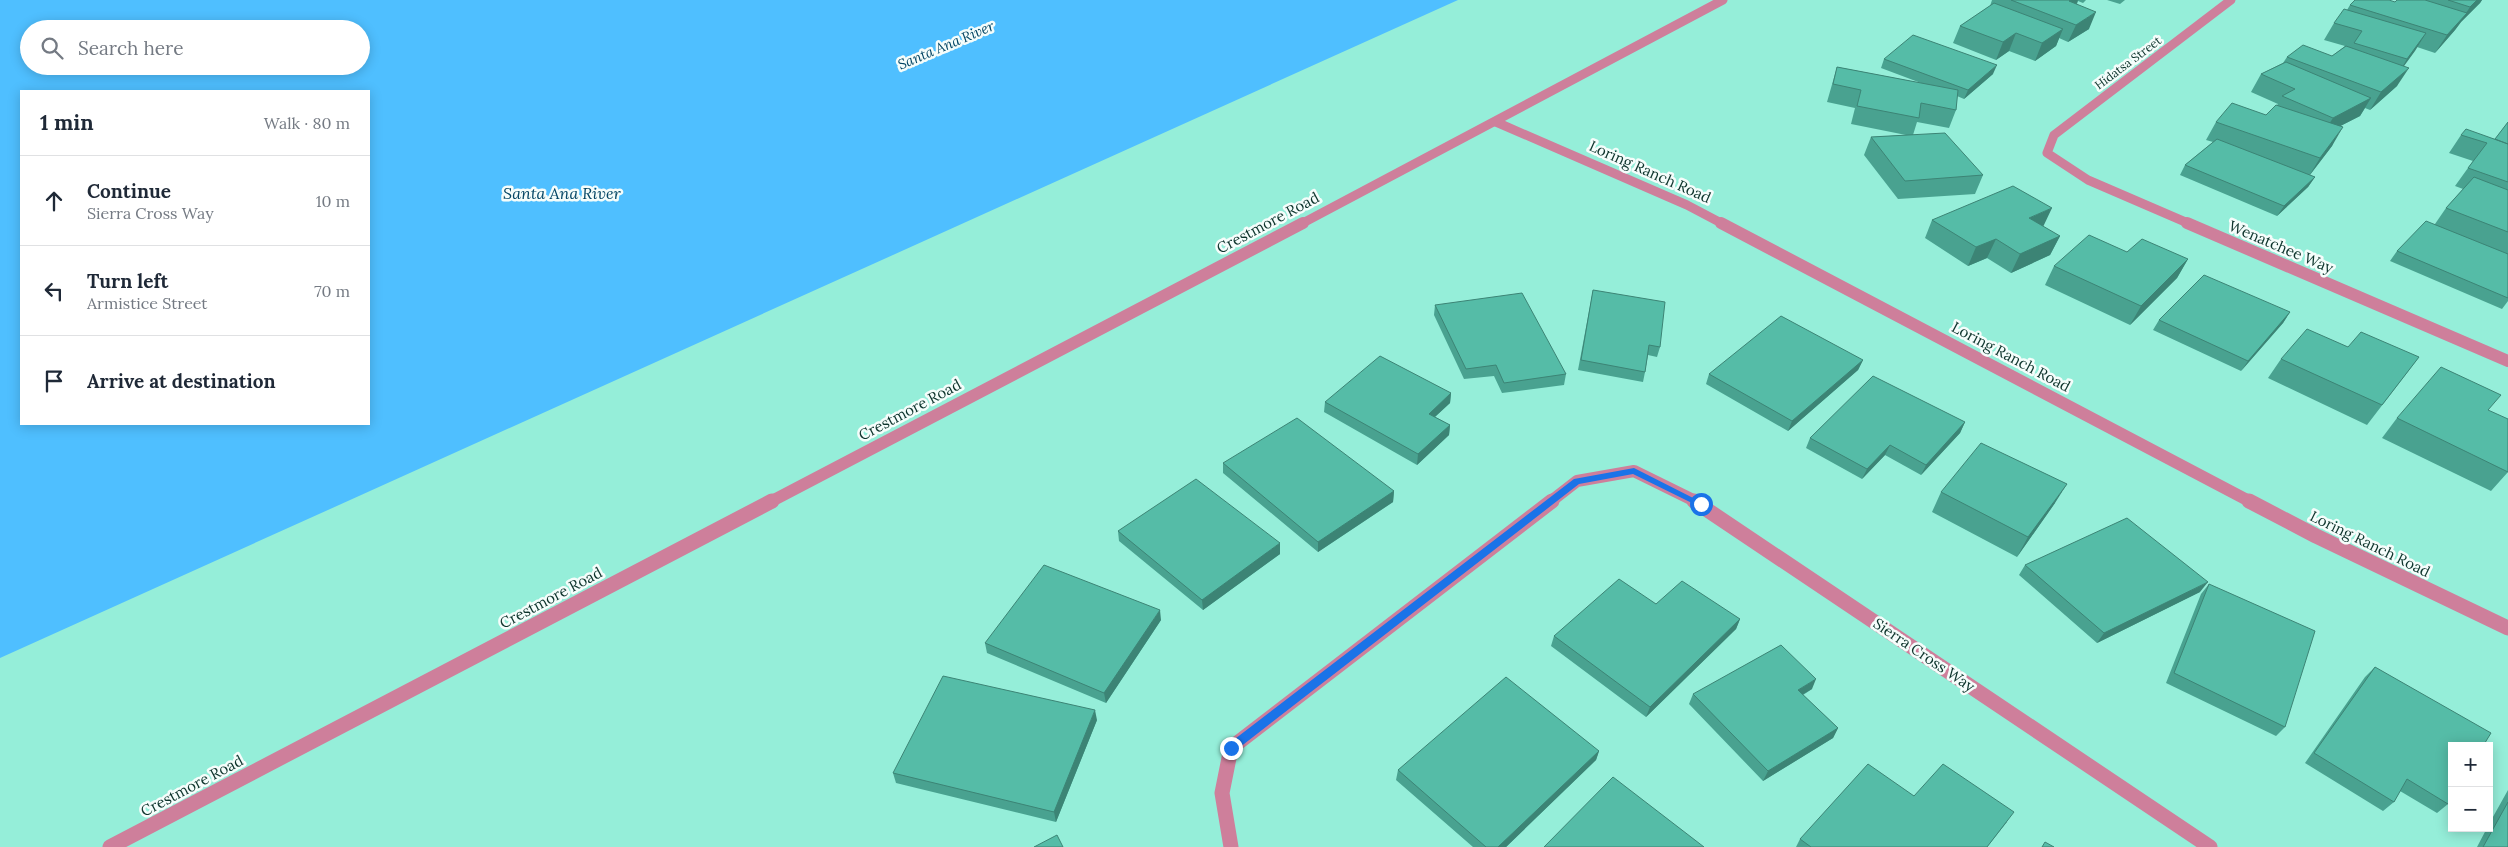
<!DOCTYPE html>
<meta charset="utf-8">
<style>
body{margin:0;font-family:Lora,serif;background:#f6f6f7;color:#1f2937}
.controls{position:absolute;right:15px;bottom:15px;display:grid;overflow:hidden;border-radius:0px;box-shadow:0 2px 12px #0003}
.controls button{width:45px;height:45px;display:grid;place-items:center;padding:0;border:0;border-bottom:1px solid #e0e1e3;background:#fff;color:#1f2937;font:25px sans-serif}
.stop{position:absolute;width:15px;height:15px;margin:-11px;border:4px solid #1a73e8;border-radius:50%;background:#fff}
.stop.end{background:#1a73e8;border-color:#fff;box-shadow:0 1px 5px #0008}
.list{margin:0;padding:0;list-style:none}
h2{display:flex;justify-content:space-between;align-items:center;height:65px;margin:0;padding:0 20px;font-size:21px}
h2 small{font-size:16px;font-weight:400;color:#747a83}
.list li{display:grid;grid-template-columns:32px 1fr auto;gap:15px;align-items:center;box-sizing:border-box;height:90px;padding:0 20px;border-top:1px solid #e0e1e3}
.list b{display:block;font-size:19px;white-space:nowrap}
.list p{margin:0;font-size:16px;white-space:nowrap;color:#747a83}
.list em{font-size:16px;font-style:normal;color:#747a83}
.icon{flex:none;width:28px;height:28px;fill:none;stroke:currentColor;stroke-width:2;stroke-linecap:round;stroke-linejoin:round}
.map{position:relative;flex:none;width:2508px;height:847px;overflow:hidden}
.search{position:absolute;background:#fff;box-shadow:0 2px 12px #0003;left:20px;top:20px;width:350px;height:55px;display:flex;align-items:center;gap:12px;box-sizing:border-box;padding:0 18px;border-radius:28px;color:#747a83;font-size:19px}
.panel{position:absolute;background:#fff;box-shadow:0 2px 12px #0003;left:20px;top:90px;width:350px;height:335px;border-radius:0px}
.map>svg:first-child{display:block}
.water{fill:#4fbfff;fill-rule:evenodd}
.lines{fill:none;stroke-linecap:round;stroke-linejoin:round}
.minor-far2{stroke:#ce7f9b;stroke-width:9}
.minor-far1{stroke:#ce7f9b;stroke-width:12}
.minor{stroke:#ce7f9b;stroke-width:15}
.tertiary-far2{stroke:#ce7f9b;stroke-width:9}
.tertiary-far1{stroke:#ce7f9b;stroke-width:12}
.tertiary{stroke:#ce7f9b;stroke-width:15}
.wall{fill:#49a290}
.shaded-wall{fill:#3c8475}
.building{fill:#55bca7;stroke:#3c8475}
.route{fill:#1a73e8}
.labels{text-anchor:middle;stroke-width:5;stroke-linejoin:round;paint-order:stroke}
.far-street-label{font-size:12px;fill:#0d342c;stroke:#f5fdfb}
.far-water-label{font-size:14px;font-style:italic;fill:#034564;stroke:#f5fdfb}
.street-label{font-size:15px;fill:#0d342c;stroke:#f5fdfb}
.water-label{font-size:16px;font-style:italic;fill:#034564;stroke:#f5fdfb}
</style>
<div class="map">
<svg width="2508" height="847" viewBox="0 0 2508 847">
<rect width="100%" height="100%" fill="#95eed9"/>
<!-- water -->
<path class="water" d="M0 0H1458L0 658ZM29 29H361V66H29ZM21 91H369V424H21Z"/>
<g class="lines">
<!-- minor-far2 -->
<path class="minor-far2" d="M1496 122 1687 205 1723 224
M2190 224 2088 180 2047 153 2054 135 2231 0"/>
<!-- minor-far1 -->
<path class="minor-far1" d="M1721 223 2251 502
M2187 223 2508 361
M1550 502 1577 481 1634 471 1697 502"/>
<!-- minor -->
<path class="minor" d="M1694 501 2210 847
M2249 501 2316 536 2508 628
M1231 847 1222 793 1231 748 1552 501"/>
<!-- tertiary-far2 -->
<path class="tertiary-far2" d="M1301 224 1723 0"/>
<!-- tertiary-far1 -->
<path class="tertiary-far1" d="M770 502 1303 223"/>
<!-- tertiary -->
<path class="tertiary" d="M110 847 772 501"/>
</g>
<!-- wall -->
<path class="wall" d="M1992 0H2086L2083 3 2078 1 2077 4 2089 29 2068 42 2059 38 2056 46 2035 61 2009 51 1996 60 1953 43 1960 26 1990 6Z
M2107 0H2125L2120 4Z
M2397 0H2482L2480 3 2461 22 2455 30 2435 53 2417 47 2403 66 2397 86 2370 110 2365 108 2360 116 2340 126 2332 146 2310 175 2315 177 2308 187 2277 216 2180 175 2185 165 2213 142 2206 140 2216 122 2266 115 2277 105 2278 104 2251 92 2261 74 2283 63 2287 57 2332 56 2345 46 2324 40 2334 23 2347 10 2350 5 2395 2Z
M1884 59 1993 74 1964 99 1957 96 1956 110 1949 128 1917 122 1913 135 1983 175 1975 194 1898 199 1864 155 1871 137 1906 135 1851 124 1855 108 1827 102 1837 67 1921 83 1881 68Z
M2508 122V301L2502 309 2390 261 2397 251 2435 224 2446 208 2463 189 2455 186 2473 161 2449 153 2461 135 2495 139Z
M1932 220 2060 236 2050 255 2011 273 1987 258 1968 266 1925 238Z
M2188 259 2177 278 2130 325 2045 285 2054 266Z
M1593 290 1660 347 1657 357 1648 355 1645 372 1643 382 1578 370Z
M1435 305 1566 374 1564 385 1502 393 1494 376 1464 379 1434 315Z
M2290 312 2283 323 2241 371 2153 330 2159 320Z
M2348 347 2419 357 2367 425 2268 378 2281 359Z
M1863 360 1858 370 1788 431 1706 384 1709 374Z
M1451 393 1450 403 1435 417 1450 425 1449 435 1417 465 1324 412 1325 402Z
M2488 410 2508 472 2491 491 2382 438 2397 418Z
M1965 422 1960 433 1921 475 1885 455 1862 479 1806 448 1810 438Z
M1223 463 1394 491 1393 502 1318 552 1223 473Z
M1941 492 2055 503 2017 557 1932 512Z
M1118 531 1280 554 1203 610 1119 541Z
M2025 565 2200 592 2097 643 2019 575Z
M2209 584 2285 727 2276 736 2166 683 2201 594Z
M1656 604 1740 619 1736 629 1646 717 1551 646 1554 636Z
M1161 620 1106 703 987 653 985 643Z
M2375 667 2448 804 2437 813 2400 791 2394 802 2383 811 2305 763 2365 677Z
M1812 689 1803 695 1838 728 1833 738 1763 781 1689 704 1693 694Z
M1097 720 1056 822 896 783 893 773Z
M1599 751 1596 760 1506 847H1473L1396 780 1398 770Z
M2508 790V847H2477L2487 828H2489V824Z
M1914 796 2007 822 1987 847H1796L1800 839Z"/>
<!-- shaded-wall -->
<path class="shaded-wall" d="M2071 0H2078L2074 10 2069 1Z
M2477 0H2482L2480 3 2461 22 2455 30 2435 53 2447 35 2464 16 2470 7Z
M2096 12 2089 29 2068 42 2076 25Z
M2063 29 2056 46 2035 61 2042 43Z
M2016 33 2009 51 1996 60 2003 42Z
M2426 33 2415 51 2396 77 2407 59Z
M1997 65 1993 74 1964 99 1968 90Z
M2409 68 2397 86 2370 110 2381 92Z
M2371 98 2360 116 2321 136 2333 118Z
M2343 127 2332 146 2309 176 2320 158Z
M2315 177 2308 187 2277 216 2284 206Z
M2052 208 2043 227 2029 218Z
M2060 236 2050 255 2011 273 2020 254Z
M1996 239 1987 258 1968 266 1976 247Z
M2188 259 2177 278 2130 325 2141 306Z
M2290 312 2283 323 2241 371 2248 361Z
M1863 360 1858 370 1788 431 1792 421Z
M1451 393 1450 403 1427 424 1429 414Z
M1965 422 1960 433 1921 475 1926 465Z
M1450 425 1449 435 1417 465 1418 454Z
M1890 445 1885 455 1862 479 1867 469Z
M2067 484 2055 503 2017 557 2028 537Z
M1394 491 1393 502 1318 552V542Z
M1280 543V554L1203 610 1202 600Z
M2208 582 2200 592 2097 643 2104 633Z
M1160 610 1161 620 1106 703 1104 693Z
M1740 619 1736 629 1646 717 1650 707Z
M1816 679 1812 689 1793 700 1798 690Z
M1095 710 1097 720 1056 822 1054 812Z
M1838 728 1833 738 1763 781 1768 771Z
M1599 751 1596 760 1506 847H1498Z"/>
<!-- building -->
<path class="building" d="M2011 0H2071L2069 1 2096 12 2076 25Z
M2355 0H2389L2395 2 2397 0H2425L2467 13 2447 35 2350 5Z
M2448 0H2477L2470 7Z
M1994 3 2063 29 2042 43 2016 33 2003 42 1960 26Z
M2344 9 2426 33 2407 59 2354 43 2362 31 2334 23Z
M1913 35 1997 65 1968 90 1884 59Z
M2303 45 2332 56 2346 46 2409 68 2381 92 2287 57Z
M2286 62 2371 98 2333 118 2282 96 2295 89 2261 74Z
M1837 67 1958 90 1956 110 1921 103 1919 118 1857 106 1861 90 1833 84Z
M2232 103 2266 115 2276 105 2343 127 2320 158 2216 122Z
M2508 122V144L2495 139Z
M2466 129 2508 144V182L2468 168 2487 143 2461 135Z
M1945 133 1983 175 1905 181 1871 137Z
M2217 139 2315 177 2284 206 2185 165Z
M2474 177 2508 190V232L2446 208Z
M2013 186 2052 208 2029 218 2060 236 2020 254 1996 239 1976 247 1932 220Z
M2426 221 2508 254V298L2397 251Z
M2089 235 2127 252 2142 239 2188 259 2141 306 2054 266Z
M2204 275 2290 312 2248 361 2159 320Z
M1593 290 1665 302 1660 347 1649 345 1645 372 1581 360Z
M1522 293 1566 374 1504 383 1496 365 1466 369 1435 305Z
M1781 316 1863 360 1792 421 1709 374Z
M2307 329 2348 347 2361 332 2419 357 2382 405 2281 359Z
M1380 356 1451 393 1429 414 1450 425 1418 454 1325 402Z
M2441 367 2501 395 2488 410 2508 419V472L2397 418Z
M1873 376 1965 422 1926 465 1890 445 1867 469 1810 438Z
M1297 418 1394 491 1318 542 1223 463Z
M1981 443 2067 484 2028 537 1941 492Z
M1196 479 1280 543 1202 600 1118 531Z
M2127 518 2208 582 2104 633 2025 565Z
M1044 565 1160 610 1104 693 985 643Z
M1619 579 1656 604 1682 581 1740 619 1650 707 1554 636Z
M2209 584 2315 631 2285 727 2174 673Z
M1781 645 1816 679 1798 690 1838 728 1768 771 1693 694Z
M2375 667 2491 733 2483 746H2452V798L2448 804 2407 779 2394 802 2314 753Z
M943 676 1095 710 1054 812 893 773Z
M1506 677 1599 751 1498 847H1486L1398 770Z
M1868 764 1914 796 1943 764 2014 812 1987 847H1811L1800 839Z
M1613 777 1704 847H1544Z
M2508 802V847H2483Z
M1057 835 1063 847H1034Z
M2045 842 2054 847H2042Z"/>
<!-- route -->
<path class="route" d="M1634 468 1705 504 1701 507 1698 506 1633 474 1579 484 1235 751H1227V745L1574 479Z"/>
<g class="labels">
<!-- far-street labels -->
<g class="far-street-label">
<text transform="translate(2128 63) rotate(-37)" y="4">Hidatsa Street</text>
</g>
<!-- far-water labels -->
<g class="far-water-label">
<text transform="translate(946 45) rotate(-23)" y="5">Santa Ana River</text>
</g>
<!-- street labels -->
<g class="street-label">
<text transform="translate(1650 172) rotate(24)" y="5">Loring Ranch Road</text>
<text transform="translate(1268 223) rotate(-28)" y="5">Crestmore Road</text>
<text transform="translate(2281 247) rotate(23)" y="5">Wenatchee Way</text>
<text transform="translate(2011 357) rotate(28)" y="5">Loring Ranch Road</text>
<text transform="translate(910 410) rotate(-28)" y="5">Crestmore Road</text>
<text transform="translate(2370 544) rotate(26)" y="5">Loring Ranch Road</text>
<text transform="translate(551 598) rotate(-28)" y="5">Crestmore Road</text>
<text transform="translate(1924 655) rotate(34)" y="5">Sierra Cross Way</text>
<text transform="translate(192 786) rotate(-28)" y="5">Crestmore Road</text>
</g>
<!-- water labels -->
<g class="water-label">
<text x="562" y="199">Santa Ana River</text>
</g>
</g>
</svg>
<div class="controls">
<button>+</button>
<button>−</button>
</div>
<div class="stop" style="left:1701px;top:504px"></div>
<div class="stop end" style="left:1231px;top:748px"></div>
<div class="search"><svg class="icon" aria-label="search" viewBox="0 0 24 24"><circle cx="10" cy="10" r="6"/><path d="M15 15l6 6"/></svg>Search here</div>
<section class="panel">
<h2>1 min<small>Walk · 80 m</small></h2>
<ul class="list">
<li><svg class="icon" aria-label="ahead" viewBox="0 0 24 24"><path d="M12 20V5M6 11l6-6 6 6"/></svg><div><b>Continue</b><p>Sierra Cross Way</p></div><em>10 m</em></li>
<li><svg class="icon" aria-label="left" viewBox="0 0 24 24"><path d="M17 20v-9H6M10 6l-5 5 5 5"/></svg><div><b>Turn left</b><p>Armistice Street</p></div><em>70 m</em></li>
<li><svg class="icon" aria-label="arrive" viewBox="0 0 24 24"><path d="M6 21V4h12l-3 4 3 4H6"/></svg><div><b>Arrive at destination</b></div></li>
</ul>
</section>
</div>
